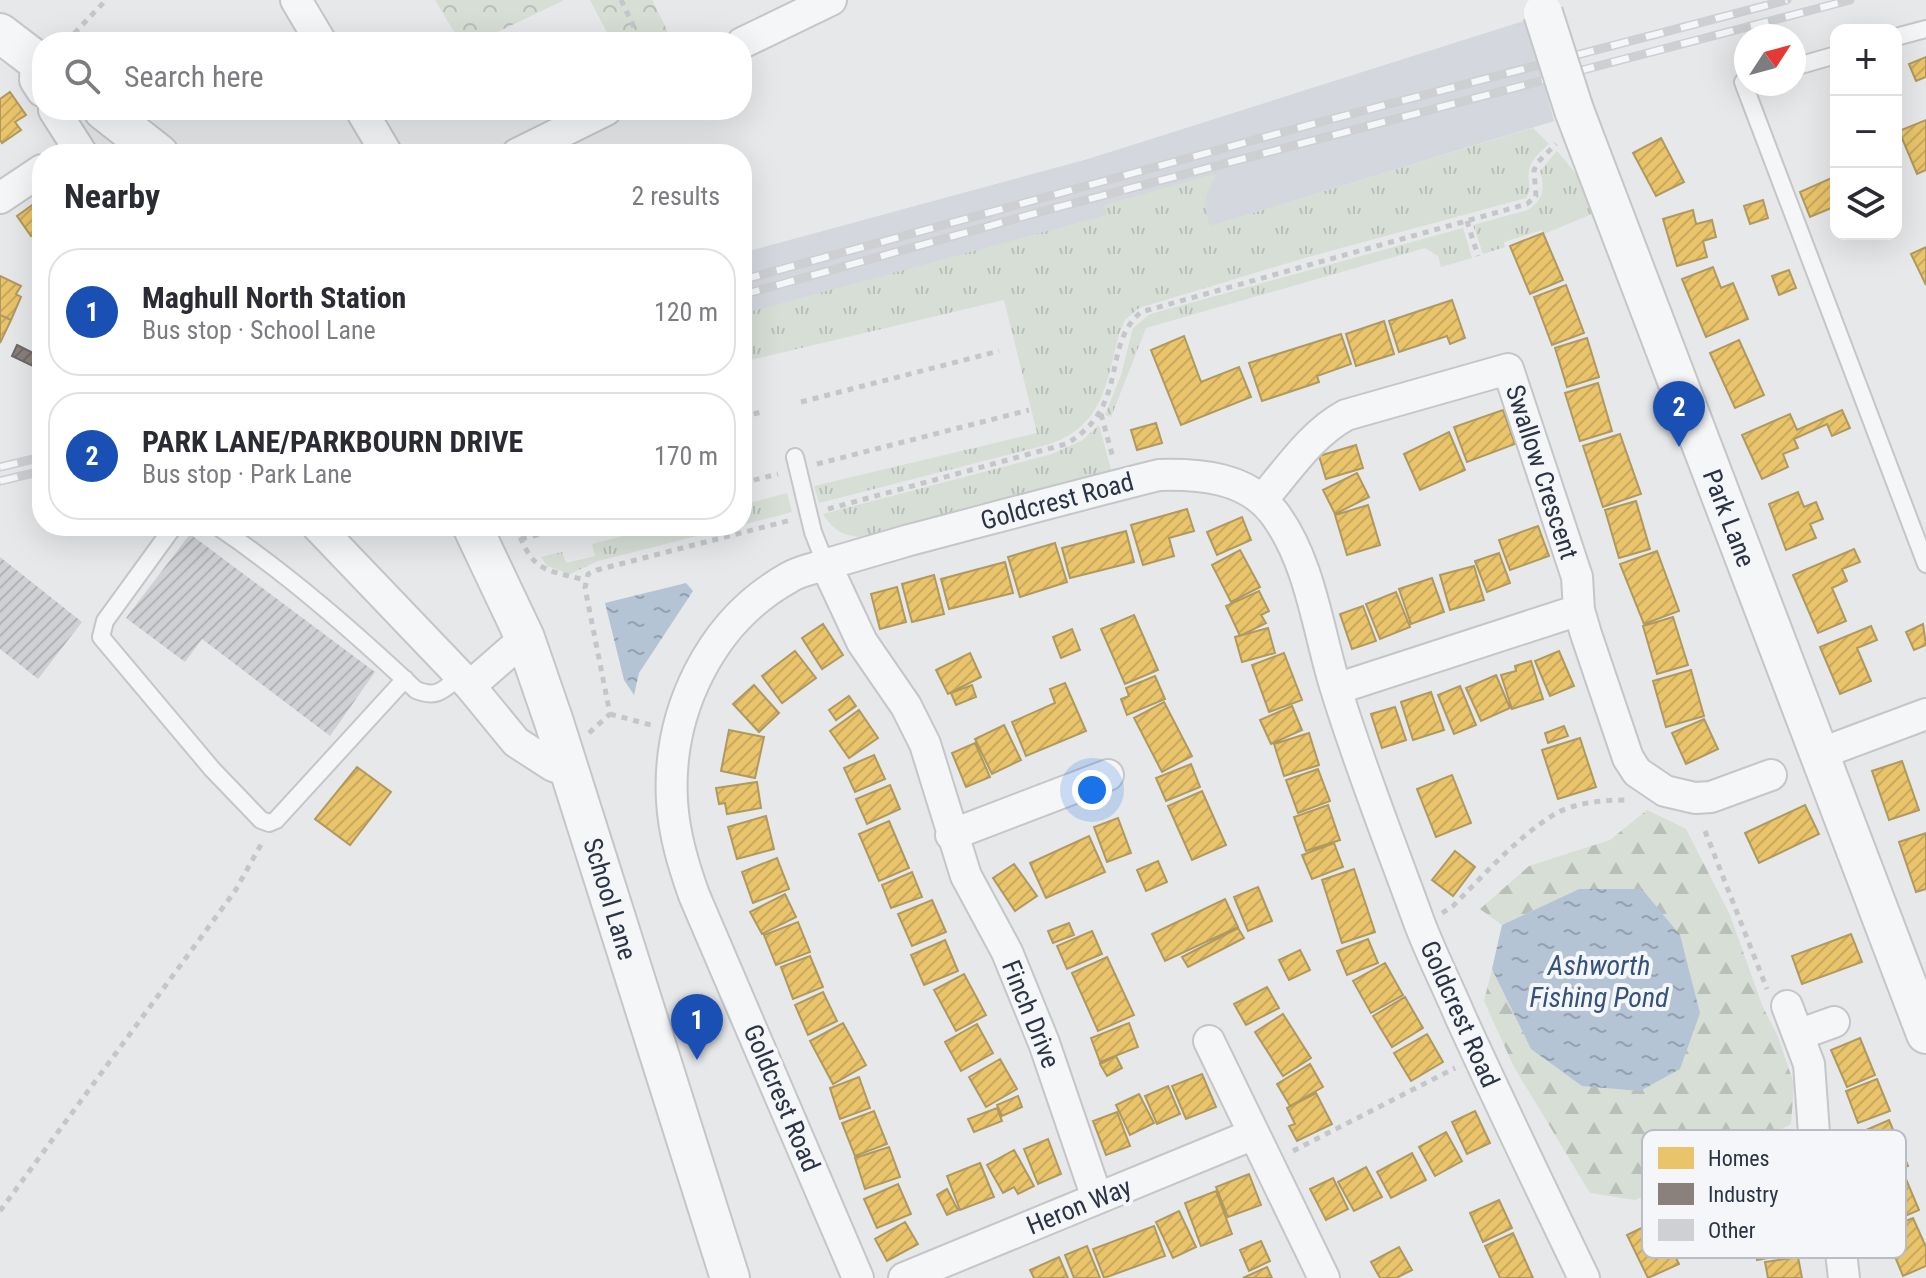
<!DOCTYPE html>
<meta charset="utf-8">
<style>
body{margin:0;font-family:"Roboto Condensed",sans-serif;background:#f2f2f3;color:#2b2b33}
.controls{position:absolute;right:24px;top:24px;display:grid;overflow:hidden;border-radius:16px;box-shadow:0 8px 32px #0002}
.controls button{width:72px;height:72px;display:grid;place-items:center;padding:0;border:0;border-bottom:2px solid #e1e1e2;background:#fff;color:#2b2b33;font:40px sans-serif}
.compass{position:absolute;left:1734px;top:24px;width:72px;height:72px;border-radius:50%;background:#fff;box-shadow:0 8px 32px #0002;rotate:54deg}
.you{position:absolute;left:1092px;top:790px;width:28px;height:28px;margin:-20px;border:6px solid #fff;border-radius:50%;background:#1a73e8;box-shadow:0 0 0 12px #1a73e833}
.badge{display:grid;place-items:center;width:52px;height:52px;border-radius:50%;background:#6c737f;color:#fff;font-size:26px;font-weight:700}
.pin{position:absolute;translate:-50% -66px;filter:drop-shadow(0 2px 4px #0008)}
.pin::after{content:'';position:absolute;top:42px;width:28px;height:24px;background:inherit;clip-path:polygon(0 0,100% 0,50% 100%)}
.list{margin:0;padding:0;list-style:none}
h2{display:flex;justify-content:space-between;align-items:center;height:104px;margin:0;padding:0 32px;font-size:34px}
h2 small{font-size:26px;font-weight:400;color:#7c7c81}
.list li{display:grid;grid-template-columns:52px 1fr auto;gap:24px;align-items:center;box-sizing:border-box;height:128px;margin:0 16px 16px;padding:0 16px;border:2px solid #e1e1e2;border-radius:32px}
.list b{display:block;font-size:30px;white-space:nowrap}
.list p{margin:0;font-size:26px;white-space:nowrap;color:#7c7c81}
.list em{font-size:26px;font-style:normal;color:#7c7c81}
.icon{flex:none;width:44px;height:44px;fill:none;stroke:currentColor;stroke-width:2;stroke-linecap:round;stroke-linejoin:round}
.map{position:relative;flex:none;width:1926px;height:1278px;overflow:hidden}
.search{position:absolute;background:#fff;box-shadow:0 8px 32px #0002;left:32px;top:32px;width:720px;height:88px;display:flex;align-items:center;gap:20px;box-sizing:border-box;padding:0 28px;border-radius:32px;color:#7c7c81;font-size:30px}
.panel{position:absolute;background:#fff;box-shadow:0 8px 32px #0002;left:32px;top:144px;width:720px;height:392px;border-radius:32px}
.map>svg:first-child{display:block}
.built{fill:#d4d7dd}
.grass{fill:url(#grass-tufts)}
.forest{fill:url(#forest-firs)}
.park{fill:url(#park-crowns)}
.water{fill:url(#water-ripples)}
.homes{fill:url(#homes-hatch);stroke:#b0995f;stroke-width:2}
.industry{fill:url(#industry-hatch);stroke:#6e6a6c;stroke-width:2}
.building{fill:url(#building-hatch)}
.lines{fill:none;stroke-linecap:round;stroke-linejoin:round}
.service-casing{stroke:#c4c6c8;stroke-width:20}
.minor-casing{stroke:#c4c6c8;stroke-width:34}
.tertiary-casing{stroke:#c4c6c8;stroke-width:42}
.path{stroke:#c5c6ca;stroke-width:5;stroke-dasharray:6 6;stroke-linecap:butt}
.service{stroke:#f5f6f7;stroke-width:16}
.minor{stroke:#f5f6f7;stroke-width:30}
.tertiary{stroke:#f5f6f7;stroke-width:38}
.rail-casing{stroke:#cecfd2;stroke-width:9}
.rail{stroke:#f4f6f9;stroke-width:6;stroke-dasharray:18;stroke-linecap:butt}
.tertiary-bridge-casing{stroke:#c4c6c8;stroke-width:42;stroke-linecap:butt}
.tertiary-bridge{stroke:#f5f6f7;stroke-width:38}
.labels{text-anchor:middle;stroke-width:8;stroke-linejoin:round;paint-order:stroke}
.street-label{font-size:26px;fill:#2b3445;stroke:#f4f6f9}
.water-label{font-size:28px;font-style:italic;fill:#34527a;stroke:#f4f6f9}
.key{fill:#f4f6f9;stroke:#b8bcc3;stroke-width:2}
.key-label{font-size:22px;fill:#2b3445}
</style>
<div class="map">
<svg width="1926" height="1278" viewBox="0 0 1926 1278">
<defs>
<pattern id="grass-tufts" width="24" height="20" patternUnits="userSpaceOnUse" patternTransform="scale(2)"><rect width="24" height="20" fill="#d6ded6"/><path d="M3 7l-1-3M5 7V3M7 7l1-3M15 17l-1-3M17 17v-4M19 17l1-3" fill="none" stroke="#b8bfb9"/></pattern>
<pattern id="forest-firs" width="22" height="20" patternUnits="userSpaceOnUse" patternTransform="scale(2)"><rect width="22" height="20" fill="#d6ded6"/><path d="M5 1l3.5 6h-7zM16 11l3.5 6h-7z" fill="#b8bfb9"/></pattern>
<pattern id="park-crowns" width="20" height="18" patternUnits="userSpaceOnUse" patternTransform="scale(2)"><rect width="20" height="18" fill="#d6ded6"/><path d="M2 6a3 3 0 1 1 6 0M12 15a3 3 0 1 1 6 0" fill="none" stroke="#b8bfb9"/></pattern>
<pattern id="water-ripples" width="26" height="14" patternUnits="userSpaceOnUse" patternTransform="scale(2)"><rect width="26" height="14" fill="#b4c4d5"/><path d="M2 4q2-2 4 0t4 0M15 11q2-2 4 0t4 0" fill="none" stroke="#93a0af"/></pattern>
<pattern id="homes-hatch" width="6" height="6" patternUnits="userSpaceOnUse" patternTransform="scale(2)"><rect width="6" height="6" fill="#e9c46a"/><path d="M-1 1l2-2M0 6l6-6M5 7l2-2" fill="none" stroke="#c8a95d"/></pattern>
<pattern id="industry-hatch" width="6" height="6" patternUnits="userSpaceOnUse" patternTransform="scale(2)"><rect width="6" height="6" fill="#8a817c"/><path d="M-1 1l2-2M0 6l6-6M5 7l2-2" fill="none" stroke="#716a67"/></pattern>
<pattern id="building-hatch" width="6" height="6" patternUnits="userSpaceOnUse" patternTransform="scale(2)"><rect width="6" height="6" fill="#ced0d3"/><path d="M-1 1l2-2M0 6l6-6M5 7l2-2" fill="none" stroke="#b1b3b6"/></pattern>
</defs>
<rect width="100%" height="100%" fill="#e6e8ea"/>
<!-- built -->
<path class="built" d="M1527 20 1554 121 1175 237 742 362V253L1088 159Z"/>
<!-- grass -->
<path class="grass" d="M1533 128 1549 144C1540 152 1530 160 1529 172 1527 184 1533 188 1526 198L1308 257 1139 308 1125 320 1120 331C1106 380 1106 424 1050 444L819 503 814 486 1037 433 1004 300 742 362V314L1106 215 1104 205 1217 173C1205 195 1202 202 1210 226Z
M1557 151 1578 176 1592 214 1544 234 1542 230 1504 242 1505 247 1483 254 1473 225 1528 210C1544 199 1545 188 1540 171Z
M1463 228 1472 258 1441 267 1438 256 1425 248 1146 328 1111 417 1105 415 1121 375 1133 328 1150 314Z
M1099 425 1112 473 864 537C846 537 833 531 823 514L1052 454 1083 440Z
M787 493 792 512 742 525V505Z
M662 526H737L598 561 570 574 547 566 541 557 562 552 566 563 595 556 592 544Z"/>
<!-- forest -->
<path class="forest" d="M1647 810 1686 829 1730 915 1762 1005 1778 1037 1794 1084 1791 1124 1762 1140 1724 1134 1695 1152 1686 1178 1635 1200 1590 1193 1514 1067 1484 1001 1492 969 1531 1049 1579 889 1502 925 1480 909 1529 866 1610 840Z"/>
<!-- park -->
<path class="park" d="M435 0H564L477 42H460Z
M590 0H652L673 42H612Z"/>
<!-- water -->
<path class="water" d="M686 583 693 591 639 673 634 695 624 680 605 603Z
M1579 889H1642L1680 935 1700 1013 1680 1069 1640 1091 1582 1086 1531 1049 1492 969 1502 925Z"/>
<!-- homes -->
<path class="homes" d="M1926 57V77L1916 81 1909 64Z
M10 92 26 115 15 122 21 130 2 143 0 140V99Z
M1926 120V170L1917 174 1899 131Z
M1661 138 1684 182 1656 196 1633 153Z
M1836 176V206L1810 217 1800 192Z
M42 198V228L31 236 17 216Z
M1763 200 1768 218 1750 224 1744 206Z
M1693 210 1696 224 1712 220 1716 237 1703 241 1707 257 1677 266 1663 219Z
M1543 233 1563 280 1530 294 1510 246Z
M1926 247V285L1911 254Z
M1713 267 1721 288 1733 283 1748 319 1706 337 1682 279Z
M1789 270 1796 288 1779 295 1772 276Z
M0 276 21 286 16 294 21 297 11 320 0 315Z
M1566 285 1584 333 1552 345 1534 297Z
M1452 300 1465 338 1450 344 1447 336 1399 352 1389 321Z
M0 315 11 320 0 343Z
M1384 321 1394 354 1356 366 1346 334Z
M1341 334 1351 364 1317 376 1319 382 1262 401 1249 363Z
M1184 336 1201 382 1239 367 1251 397 1181 425 1151 350Z
M1587 338 1599 377 1567 387 1555 348Z
M1739 340 1764 395 1735 408 1710 353Z
M1598 383 1612 431 1580 441 1565 393Z
M1503 410 1515 444 1467 462 1454 427Z
M1842 410 1850 428 1832 436 1827 424 1794 439 1798 448 1783 454 1788 467 1762 479 1742 435 1790 414 1797 430Z
M1156 423 1162 443 1137 450 1131 430Z
M1449 432 1465 470 1420 490 1404 454Z
M1620 434 1641 494 1603 507 1583 446Z
M1356 445 1363 468 1326 479 1319 456Z
M1357 473 1369 497 1335 514 1323 490Z
M1798 492 1804 507 1816 502 1823 519 1810 524 1816 538 1786 550 1769 504Z
M1636 501 1650 549 1619 558 1605 510Z
M1368 505 1380 545 1347 555 1335 515Z
M1187 509 1194 531 1169 538 1174 556 1143 565 1131 525Z
M1242 517 1251 540 1217 555 1207 532Z
M1538 526 1549 556 1510 570 1499 540Z
M1126 531 1134 562 1070 578 1062 548Z
M1055 543 1067 582 1020 597 1008 557Z
M1854 549 1860 562 1842 569 1847 581 1832 588 1846 621 1818 633 1793 575Z
M1240 550 1260 587 1231 602 1212 565Z
M1657 551 1679 611 1644 624 1620 564Z
M1499 553 1510 583 1487 592 1475 561Z
M1005 562 1013 593 949 609 941 579Z
M1474 566 1484 600 1450 610 1440 575Z
M934 575 944 614 912 622 902 584Z
M1432 578 1444 612 1411 624 1399 589Z
M897 587 906 622 880 629 871 594Z
M1259 591 1269 611 1261 615 1266 623 1240 636 1226 606Z
M1396 592 1410 627 1380 639 1366 604Z
M1363 606 1376 641 1352 649 1340 614Z
M1134 615 1158 670 1125 684 1101 629Z
M1673 617 1688 665 1657 674 1643 626Z
M823 624 843 655 822 669 802 638Z
M1923 624 1926 645 1914 650 1906 632Z
M1871 626 1877 640 1857 648 1871 681 1840 694 1820 647Z
M1268 628 1275 653 1242 662 1235 637Z
M1072 629 1080 650 1061 658 1053 637Z
M795 651 816 678 782 703 762 676Z
M1559 651 1574 686 1550 696 1535 661Z
M970 653 981 677 948 694 936 670Z
M1284 653 1302 700 1269 712 1252 665Z
M1531 661 1543 699 1512 709 1501 675 1516 671 1515 666Z
M1691 670 1704 716 1666 727 1653 681Z
M1496 675 1510 708 1481 721 1466 688Z
M1155 676 1165 699 1127 715 1121 699 1129 696 1126 688Z
M1065 683 1086 731 1026 756 1012 722 1055 703 1050 689Z
M754 685 779 713 759 732 733 704Z
M972 685 976 697 956 705 951 693Z
M1460 686 1476 725 1454 734 1438 695Z
M1431 692 1444 730 1413 740 1401 702Z
M849 696 856 706 836 720 829 710Z
M1164 702 1192 756 1162 772 1134 718Z
M1292 706 1302 730 1271 744 1260 720Z
M1395 707 1406 740 1382 748 1371 714Z
M859 710 878 738 849 758 830 731Z
M1704 719 1718 749 1686 764 1672 733Z
M1004 725 1021 760 992 774 975 739Z
M1564 726 1568 736 1548 743 1545 733Z
M729 730 764 737 755 778 721 771Z
M1309 733 1319 765 1284 776 1274 744Z
M1580 738 1596 787 1558 799 1542 750Z
M975 743 990 777 966 787 952 753Z
M874 755 885 779 855 792 844 768Z
M1902 761 1919 810 1889 820 1872 771Z
M1191 764 1200 787 1166 801 1156 778Z
M357 767 391 792 350 845 315 819Z
M1318 769 1330 801 1298 813 1286 780Z
M1452 775 1471 823 1436 837 1417 789Z
M757 782 761 808 727 814 725 803 719 804 716 788Z
M890 785 900 809 867 824 856 799Z
M1202 791 1226 845 1192 860 1168 806Z
M1328 805 1340 840 1306 851 1294 817Z
M1805 805 1819 834 1759 863 1745 833Z
M766 816 774 849 737 859 728 827Z
M1118 818 1131 853 1107 862 1094 827Z
M889 821 909 868 879 881 859 834Z
M1926 833V889L1916 892 1899 842Z
M1089 836 1105 872 1046 898 1030 863Z
M1334 843 1343 867 1312 879 1302 855Z
M1455 851 1475 867 1453 896 1432 880Z
M777 858 789 889 753 903 742 872Z
M1158 861 1167 882 1146 891 1137 870Z
M1014 864 1037 896 1015 911 993 878Z
M1354 869 1375 932 1342 943 1322 880Z
M912 872 922 897 891 908 882 885Z
M1258 887 1272 921 1248 931 1234 897Z
M785 894 796 917 762 934 750 912Z
M1225 899 1238 927 1165 961 1152 934Z
M932 900 946 932 912 946 898 914Z
M798 922 810 952 776 965 764 935Z
M1069 923 1074 935 1053 943 1048 931Z
M1238 928 1244 938 1188 967 1182 957Z
M1092 931 1102 954 1067 969 1057 946Z
M1851 934 1862 962 1802 984 1792 956Z
M1368 939 1378 963 1347 975 1337 951Z
M945 940 958 971 924 985 911 955Z
M1300 950 1310 970 1289 980 1279 960Z
M810 956 823 987 793 999 781 967Z
M1107 957 1134 1015 1098 1031 1072 973Z
M1385 963 1403 995 1371 1013 1353 981Z
M964 974 986 1015 956 1031 934 990Z
M1267 987 1279 1008 1246 1025 1234 1004Z
M823 992 837 1021 808 1035 795 1005Z
M1405 997 1423 1028 1392 1047 1373 1016Z
M1283 1014 1311 1058 1283 1076 1255 1032Z
M843 1023 866 1065 833 1084 810 1041Z
M1129 1023 1138 1047 1100 1062 1091 1038Z
M977 1024 993 1053 961 1071 945 1042Z
M1427 1034 1443 1062 1411 1081 1394 1053Z
M1860 1038 1875 1075 1847 1087 1831 1050Z
M1116 1056 1122 1068 1107 1076 1100 1064Z
M1000 1059 1017 1089 986 1107 969 1077Z
M1310 1064 1323 1087 1290 1106 1277 1084Z
M1202 1074 1216 1107 1186 1119 1172 1086Z
M859 1077 870 1108 840 1119 830 1088Z
M1877 1079 1890 1111 1858 1123 1846 1091Z
M1168 1086 1180 1114 1157 1124 1145 1096Z
M1316 1093 1332 1124 1297 1141 1289 1126 1295 1124 1287 1108Z
M1139 1094 1154 1123 1130 1135 1116 1105Z
M1018 1096 1022 1107 1002 1116 997 1105Z
M997 1108 1002 1121 974 1132 968 1119Z
M874 1111 887 1144 855 1156 842 1123Z
M1475 1111 1490 1143 1467 1154 1452 1122Z
M1117 1112 1130 1146 1106 1155 1093 1121Z
M1889 1120 1908 1166 1878 1178 1859 1133Z
M1446 1132 1462 1161 1435 1176 1419 1147Z
M1048 1139 1061 1174 1038 1184 1024 1149Z
M889 1147 900 1177 865 1189 855 1158Z
M1014 1150 1034 1186 1018 1194 1014 1187 1003 1193 987 1165Z
M1412 1153 1426 1180 1391 1198 1377 1172Z
M980 1163 994 1197 960 1210 947 1176Z
M1366 1167 1382 1197 1354 1211 1338 1182Z
M1903 1172 1919 1210 1891 1222 1875 1184Z
M1249 1174 1261 1205 1228 1217 1216 1187Z
M1333 1178 1348 1209 1326 1220 1310 1189Z
M898 1184 911 1214 877 1228 864 1199Z
M947 1189 958 1210 947 1215 937 1195Z
M1216 1191 1232 1234 1201 1246 1185 1203Z
M1783 1191 1794 1253 1757 1260 1746 1197Z
M1499 1200 1512 1228 1483 1242 1470 1213Z
M1179 1211 1196 1247 1173 1258 1156 1222Z
M1913 1218 1926 1247V1266L1903 1276 1884 1230Z
M1658 1220 1679 1264 1648 1278 1627 1235Z
M905 1222 918 1244 887 1261 875 1239Z
M1154 1226 1165 1256 1104 1278 1093 1249Z
M1513 1233 1533 1278H1500L1485 1246Z
M1261 1241 1270 1261 1249 1271 1240 1250Z
M1087 1246 1100 1278H1074L1065 1255Z
M1399 1247 1412 1270 1396 1278H1380L1371 1262Z
M1059 1257 1068 1278H1034L1030 1270Z
M1798 1257 1802 1278H1768L1765 1262Z
M1267 1267 1272 1278H1243Z"/>
<!-- industry -->
<path class="industry" d="M17 345 41 357 35 367 12 356Z"/>
<!-- building -->
<path class="building" d="M190 534 375 672 330 736 202 639 185 662 126 618Z
M0 557 82 622 38 679 0 649Z"/>
<g class="lines">
<defs>
<path id="service" d="M1896 37 1926 29
M1794 67 1836 55
M1746 81 1743 82 1926 564
M795 457 813 532 826 565
M174 526 105 621 101 637 212 769 261 820 269 823 276 820 405 679
M217 526C289 575 353 631 416 690 438 699 444 689 460 676"/>
<path id="minor" d="M296 0 321 42
M742 43 831 0
M36 60 35 80 42 91
M54 110 82 154
M361 110 387 154
M517 154 606 110
M0 198 42 170
M1262 500C1288 470 1311 434 1346 415L1508 369 1577 577 1579 610 1586 634 1628 758 1637 772 1665 791 1695 798 1711 797 1771 775
M317 526 470 686 516 742 553 766 569 771
M826 565 862 642 906 706 925 744 966 876 1007 952 1044 1043 1097 1198
M470 686 525 638
M1336 689 1579 610
M1819 754 1926 714
M951 835 1108 775
M1787 1006 1809 1064 1815 1147 1838 1227 1844 1278
M1798 1035 1834 1022
M1209 1041 1324 1278
M858 1278 694 895C683 864 674 834 672 801 667 712 710 621 790 577 800 571 813 569 824 565 851 557 878 549 906 541 990 519 1074 496 1159 475 1200 474 1247 477 1274 513 1311 562 1318 632 1336 689 1360 767 1391 845 1419 922 1431 954 1447 985 1460 1016 1500 1104 1542 1191 1584 1278
M904 1278 1254 1134"/>
<path id="tertiary" d="M0 33 42 65
M103 110 159 154
M1574 110 1926 1034
M472 526 525 638 554 722 730 1278"/>
</defs>
<!-- service casing -->
<use href="#service" class="service-casing"/>
<!-- minor casing -->
<use href="#minor" class="minor-casing"/>
<!-- tertiary casing -->
<use href="#tertiary" class="tertiary-casing"/>
<!-- path -->
<path class="path" d="M621 0 641 42
M66 42 106 0
M1467 221 1478 256
M801 402 999 351
M1101 414 1113 458
M742 417 765 411
M817 464 1029 410
M742 483 778 474
M828 509 1066 444C1131 406 1100 347 1141 312L1527 204 1536 196 1534 170 1538 162 1556 144
M516 526C532 571 542 569 585 580
M521 539 572 526
M610 714 651 725
M589 733 610 714 585 588 588 574 597 570 791 520
M1705 831 1767 989
M1442 913 1453 906C1485 874 1517 837 1555 814 1576 802 1605 800 1628 800
M1293 1151 1455 1068
M0 1211 235 891 263 841"/>
<!-- service -->
<use href="#service" class="service"/>
<!-- minor -->
<use href="#minor" class="minor"/>
<!-- tertiary -->
<use href="#tertiary" class="tertiary"/>
<defs>
<path id="rail" d="M742 280 1309 125 1787 0
M742 295 1036 213 1850 0
M0 467 42 457
M0 481 42 471"/>
</defs>
<!-- rail casing -->
<use href="#rail" class="rail-casing"/>
<!-- rail -->
<use href="#rail" class="rail"/>
<defs>
<path id="tertiary-bridge" d="M1543 13 1574 110"/>
</defs>
<!-- tertiary-bridge casing -->
<use href="#tertiary-bridge" class="tertiary-bridge-casing"/>
<!-- tertiary-bridge -->
<use href="#tertiary-bridge" class="tertiary-bridge"/>
</g>
<g class="labels">
<!-- street labels -->
<g class="street-label">
<text transform="translate(1542 472) rotate(72)" y="9">Swallow Crescent</text>
<text transform="translate(1057 501) rotate(-15)" y="9">Goldcrest Road</text>
<text transform="translate(1729 518) rotate(69)" y="9">Park Lane</text>
<text transform="translate(610 899) rotate(73)" y="9">School Lane</text>
<text transform="translate(1031 1014) rotate(68)" y="9">Finch Drive</text>
<text transform="translate(1460 1014) rotate(66)" y="9">Goldcrest Road</text>
<text transform="translate(782 1098) rotate(67)" y="9">Goldcrest Road</text>
<text transform="translate(1079 1206) rotate(-22)" y="9">Heron Way</text>
</g>
<!-- water labels -->
<g class="water-label">
<text x="1599" y="975">Ashworth<tspan x="1599" dy="32">Fishing Pond</tspan></text>
</g>
</g>
<!-- legend -->
<rect x="1642" y="1130" width="264" height="128" rx="12" class="key"/>
<rect x="1658" y="1147" width="36" height="22" fill="#e9c46a"/>
<rect x="1658" y="1183" width="36" height="22" fill="#8a817c"/>
<rect x="1658" y="1219" width="36" height="22" fill="#ced0d3"/>
<g class="key-label">
<text x="1708" y="1166">Homes</text>
<text x="1708" y="1202">Industry</text>
<text x="1708" y="1238">Other</text>
</g>
</svg>
<div class="controls">
<button>+</button>
<button>−</button>
<button><svg class="icon" aria-label="layers" viewBox="0 0 24 24"><path d="M12 4l9 5-9 5-9-5zM3 14l9 5 9-5"/></svg></button>
</div>
<svg class="compass" viewBox="-18 -18 36 36"><path d="M0-13l5 13h-10z" fill="#e53935"/><path d="M0 13l5-13h-10z" fill="#7c7c81"/></svg>
<div class="you"></div>
<div class="pin badge" style="left:697px;top:1060px;background:#1a4fb4">1</div>
<div class="pin badge" style="left:1679px;top:447px;background:#1a4fb4">2</div>
<div class="search"><svg class="icon" aria-label="search" viewBox="0 0 24 24"><circle cx="10" cy="10" r="6"/><path d="M15 15l6 6"/></svg>Search here</div>
<section class="panel">
<h2>Nearby<small>2 results</small></h2>
<ul class="list">
<li><span class="badge" style="background:#1a4fb4">1</span><div><b>Maghull North Station</b><p>Bus stop · School Lane</p></div><em>120 m</em></li>
<li><span class="badge" style="background:#1a4fb4">2</span><div><b>PARK LANE/PARKBOURN DRIVE</b><p>Bus stop · Park Lane</p></div><em>170 m</em></li>
</ul>
</section>
</div>
